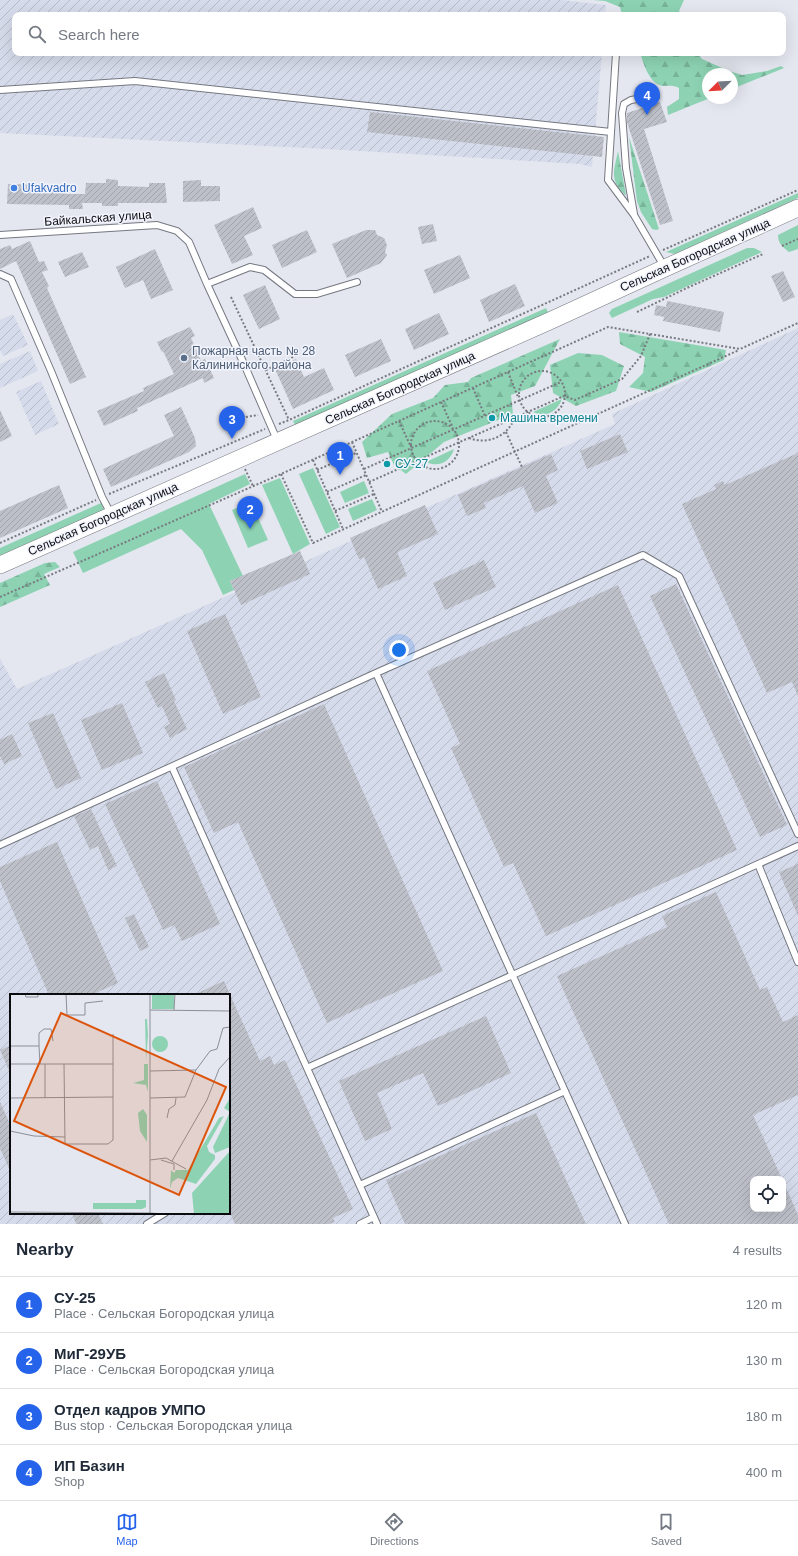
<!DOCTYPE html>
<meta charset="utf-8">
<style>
body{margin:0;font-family:Arial,sans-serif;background:#f6f6f7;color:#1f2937}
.controls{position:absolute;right:12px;bottom:12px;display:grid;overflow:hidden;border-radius:8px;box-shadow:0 4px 16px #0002}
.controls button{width:36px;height:36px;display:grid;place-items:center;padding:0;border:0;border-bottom:1px solid #e0e1e3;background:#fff;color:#1f2937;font:20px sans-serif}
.compass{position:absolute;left:702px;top:68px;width:36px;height:36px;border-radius:50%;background:#fff;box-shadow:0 4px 16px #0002;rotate:246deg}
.you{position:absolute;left:399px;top:650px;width:14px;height:14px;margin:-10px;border:3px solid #fff;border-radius:50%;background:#1a73e8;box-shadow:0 0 0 6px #1a73e833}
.badge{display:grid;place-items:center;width:26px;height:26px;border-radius:50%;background:#2563eb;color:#fff;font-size:13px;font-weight:700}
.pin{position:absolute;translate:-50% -33px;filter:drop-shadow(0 1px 2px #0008)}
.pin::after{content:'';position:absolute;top:21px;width:14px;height:12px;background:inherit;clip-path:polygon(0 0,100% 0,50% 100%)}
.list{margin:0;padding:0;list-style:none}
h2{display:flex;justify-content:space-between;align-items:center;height:52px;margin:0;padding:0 16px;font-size:17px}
h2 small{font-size:13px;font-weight:400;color:#747a83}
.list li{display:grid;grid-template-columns:26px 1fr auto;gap:12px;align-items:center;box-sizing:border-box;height:56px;padding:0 16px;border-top:1px solid #e0e1e3}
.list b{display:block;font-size:15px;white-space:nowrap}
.list p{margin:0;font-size:13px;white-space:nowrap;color:#747a83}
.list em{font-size:13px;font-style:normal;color:#747a83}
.icon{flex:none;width:22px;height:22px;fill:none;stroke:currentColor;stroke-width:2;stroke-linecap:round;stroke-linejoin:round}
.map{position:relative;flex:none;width:798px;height:1224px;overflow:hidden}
.search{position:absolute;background:#fff;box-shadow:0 4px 16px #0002;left:12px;right:12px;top:12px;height:44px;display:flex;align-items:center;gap:10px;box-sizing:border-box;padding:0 14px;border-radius:8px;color:#747a83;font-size:15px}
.sheet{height:276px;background:#fff}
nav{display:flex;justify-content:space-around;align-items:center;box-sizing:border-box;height:56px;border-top:1px solid #e0e1e3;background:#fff;font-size:11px;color:#747a83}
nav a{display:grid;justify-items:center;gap:2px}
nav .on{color:#2563eb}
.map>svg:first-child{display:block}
.industrial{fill:url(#industrial-furrows);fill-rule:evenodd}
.grass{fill:#8dd3b3}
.forest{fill:url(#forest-firs)}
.building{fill:url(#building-hatch)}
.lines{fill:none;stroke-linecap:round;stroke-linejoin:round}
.service-casing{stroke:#757880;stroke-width:8}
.secondary-casing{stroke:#757880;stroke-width:18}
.path{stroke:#787a80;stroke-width:2;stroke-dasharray:2 2;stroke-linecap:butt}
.service{stroke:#fff;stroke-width:6}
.secondary{stroke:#fff;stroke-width:17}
.shop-dot{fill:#3f7fe0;stroke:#f1f4fd;stroke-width:1.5}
.service-dot{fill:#5c6f8a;stroke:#f1f4fd;stroke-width:1.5}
.culture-dot{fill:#0f9aa8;stroke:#f1f4fd;stroke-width:1.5}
.labels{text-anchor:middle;stroke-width:3;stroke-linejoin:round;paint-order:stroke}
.shop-label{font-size:12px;fill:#366cbe;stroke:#f1f4fd;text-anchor:start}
.street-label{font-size:12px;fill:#0a0b0e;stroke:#f1f4fd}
.service-label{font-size:12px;fill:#4e5e75;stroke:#f1f4fd;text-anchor:start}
.culture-label{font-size:12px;fill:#0d838f;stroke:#f1f4fd;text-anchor:start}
.inset-road{fill:none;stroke:#8d8f96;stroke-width:1}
.view{fill:#dd550c;fill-opacity:0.15;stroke:#dd550c;stroke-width:2}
.inset-edge{fill:none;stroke:#0a0b0e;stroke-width:2}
</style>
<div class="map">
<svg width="798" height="1224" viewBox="0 0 798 1224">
<defs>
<pattern id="industrial-furrows" width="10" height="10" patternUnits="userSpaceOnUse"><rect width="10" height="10" fill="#d6dbeb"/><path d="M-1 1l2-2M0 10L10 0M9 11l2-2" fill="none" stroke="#b6bbc8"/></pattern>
<pattern id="forest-firs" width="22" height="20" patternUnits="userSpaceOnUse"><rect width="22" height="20" fill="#8dd3b3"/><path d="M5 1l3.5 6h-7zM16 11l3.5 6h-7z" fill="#78b499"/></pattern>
<pattern id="building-hatch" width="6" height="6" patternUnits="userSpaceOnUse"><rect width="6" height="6" fill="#bdc0c9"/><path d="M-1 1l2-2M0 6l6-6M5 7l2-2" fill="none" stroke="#a1a4ab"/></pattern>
</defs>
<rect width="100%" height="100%" fill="#e4e7f0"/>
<!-- industrial -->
<path class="industrial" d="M0 0H562L606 5 605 15H15V53H602L592 167 580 164 326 149 0 133Z
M13 314 28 345 3 356 0 350V320Z
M798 328V1224H0V659L17 689 615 424 612 414ZM11 995H229V1213H11ZM753 1179H783V1209H753Z
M30 351 38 371 0 388V364Z
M41 381 59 424 35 435 16 392Z"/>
<!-- grass -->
<path class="grass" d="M798 193V198L675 254 666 252Z
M798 225V249L789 252C783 247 778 244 778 235Z
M747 248H754L762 252 664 297 653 299 612 318 609 313 612 309Z
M546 308 549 314 296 427 293 421Z
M562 399C557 412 546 418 533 412Z
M454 449C450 462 439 468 426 462Z
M313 468 340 527 326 534 299 474Z
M245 474 250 484 209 504 243 576 230 581 234 590 223 595 202 550 181 529 83 573 73 552Z
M280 478 310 544 293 554 262 485Z
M364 481 369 493 345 503 340 492Z
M372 499 377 510 353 521 348 509Z
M251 502 268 540 248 548 232 510Z
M101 503 104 510 0 556V548Z"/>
<!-- forest -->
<path class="forest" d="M593 0H684L679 11 681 15H622L620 7 605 1Z
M640 53H697L702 59 729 71 742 75 767 71 781 66 784 68 732 89V74H708V98H710L668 115 667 107 679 99V88C673 85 669 86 663 86 649 84 644 64 640 53Z
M629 137 659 229 656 230 652 229 641 212 637 201Z
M618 151 626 195H625C609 180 614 171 618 151Z
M619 332 726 350 724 360 651 392 629 387 643 373 645 357 620 344Z
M560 339 535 386 511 395 513 414 444 442 406 474 394 465 388 452 367 458 362 442 392 414 433 398 445 385 468 382 471 378Z
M578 353 602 355 624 366 616 391 576 406 553 393 550 365Z
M55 562 60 567 44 574 50 585 0 607V583L45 563Z"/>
<!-- building -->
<path class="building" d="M660 102 667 122 644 129 673 221 660 225 627 122V113Z
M370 112 604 137 602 157 367 132Z
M106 179 118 180V186L149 187V183H165L167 203H118V206H102V203H82L83 209H69V205L7 204 8 184 45 185V187L67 188V194H85L86 183H106Z
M201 180V186H220V201L183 202V181Z
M253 207 262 228 244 236 253 255 232 264 214 225Z
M433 224 437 241 422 244 418 227Z
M307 230 317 252 282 268 272 245Z
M366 230H375L377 235 384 238 387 245 385 252 387 255 381 263 347 278 332 244Z
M30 241 39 262 44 261 48 270 42 272 49 286 47 288 86 377 70 384 16 261 0 269V249L10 245 12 249Z
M155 249 173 290 151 299 143 280 125 288 116 267Z
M82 252 89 267 65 277 58 262Z
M460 255 470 278 434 294 424 270Z
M783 271 795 297 783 302 771 276Z
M515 284 525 306 489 322 480 300Z
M265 285 280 319 259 329 243 295Z
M667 301 724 312 720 332 663 321 664 317 654 315 656 305 666 307Z
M439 313 449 334 414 350 405 329Z
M190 327 195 336 191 338 201 361 205 359 214 378 204 383 203 378 137 408 138 411 104 426 97 411 144 391 143 388 174 374 163 351 162 352 157 342Z
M381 339 391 361 355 377 345 355Z
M296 359 304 377 324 368 334 390 293 409 275 369Z
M231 406 237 419 229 423 223 410Z
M181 407 195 438 196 446 189 452 111 487 103 469 174 436 164 415Z
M0 410 12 436 0 442Z
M620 434 628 452 587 469 580 451Z
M798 453V696L792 682 767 693 682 504 716 489 714 485 723 481 725 485Z
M551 454 558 470 546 476 558 503 535 513 523 486 484 503 486 508 467 516 458 495Z
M59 485 68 508 0 538V511Z
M425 505 438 534 397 552 407 576 378 589 364 557 359 559 350 538Z
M300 551 310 574 241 605 230 581Z
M484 560 496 587 445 610 433 583Z
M676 584 787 825 760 837 650 596Z
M618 585 737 850 546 936 513 863 504 867 451 748 460 744 427 671Z
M225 614 261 697 223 714 187 631Z
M164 673 176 700 174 701 187 729 170 738 164 727 170 724 162 706 158 708 145 682Z
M122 703 143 753 102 770 81 720Z
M324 704 443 971 327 1023 238 822 214 833 184 767Z
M53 713 81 778 56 789 28 723Z
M12 734 22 756 4 764 0 756V740Z
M157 781 220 924 182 941 174 925 163 930 105 804Z
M91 809 117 866 108 870 98 846 90 850 74 816Z
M57 842 118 983 91 995H49L0 881V867Z
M798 864V916L779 872Z
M716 892 760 990 767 987 783 1022 798 1015V1095L753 1115 782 1179H753V1209H783V1181L798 1215V1224H669L557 976 667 927 662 916Z
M134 914 149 947 140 951 125 918Z
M224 981 260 1061 270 1056 274 1065 285 1060 353 1209 333 1218 335 1222 329 1224H235L229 1211V995H193Z
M486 1016 511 1073 438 1106 423 1073 377 1093 392 1129 365 1141 339 1081Z
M11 1045V1075L0 1050Z
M0 1102 11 1126V1173L0 1148Z
M536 1113 586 1224H405L386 1180Z
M72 1213H98L103 1224H76Z"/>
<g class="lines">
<defs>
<path id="service" d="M616 53 608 180 634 215 665 268
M0 90 135 81 611 132
M634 214 626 168 622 113 624 104 631 100 656 96
M0 235 157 225 177 231 189 242 207 284 244 364 277 440
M0 274 11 279 51 371 102 497 111 514
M207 284 250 267 264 270 295 294H317L357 282
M376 673 625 1224
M172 767 377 1224
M0 845 376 673 643 555 679 576 798 834
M758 864 798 962
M307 1068 798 846
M360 1185 565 1091
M147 1224 165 1213
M360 1224 374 1217"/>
<path id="secondary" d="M0 565 554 319 665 268 798 208"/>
</defs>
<!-- service casing -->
<use href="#service" class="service-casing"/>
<!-- secondary casing -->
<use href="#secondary" class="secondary-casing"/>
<!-- path -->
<path class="path" d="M782 246 798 239
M663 250 798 190
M231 297 289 420
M637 312 689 287 763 254
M266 370 295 356
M519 394a23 23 0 1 1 46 0a23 23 0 1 1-46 0Z
M508 372 518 397
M473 388 485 416
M441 402 453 428
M399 421 411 447
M411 445a24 24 0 1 1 48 0a24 24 0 1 1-48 0Z
M235 422 246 417 258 415
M279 424 289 420 650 256
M506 432 522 467
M469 438C487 445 507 437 514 419
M352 442 382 512
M313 460 343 529
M245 469 253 486
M364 469 561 382
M317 470 356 453
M281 474 313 543 739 350
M369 482 564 396 575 400 622 379 641 356 650 334
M327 492 366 475
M109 494 265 429
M335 511 374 494
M0 543 96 500
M0 597 281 474 608 327 740 349 798 323"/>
<!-- service -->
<use href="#service" class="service"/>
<!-- secondary -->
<use href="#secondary" class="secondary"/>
</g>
<!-- markers -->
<circle class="shop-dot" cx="14" cy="188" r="4"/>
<circle class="service-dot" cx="184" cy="358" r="4"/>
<g class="culture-dot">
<circle cx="492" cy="418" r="4"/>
<circle cx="387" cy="464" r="4"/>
</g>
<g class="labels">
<!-- shop labels -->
<g class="shop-label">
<text x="22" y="192">Ufakvadro</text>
</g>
<!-- street labels -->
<g class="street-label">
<text transform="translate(98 218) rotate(-4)" y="4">Байкальская улица</text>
<text transform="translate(695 255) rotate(-24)" y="4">Сельская Богородская улица</text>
<text transform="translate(400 388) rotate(-24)" y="4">Сельская Богородская улица</text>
<text transform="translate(103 519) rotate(-24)" y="4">Сельская Богородская улица</text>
</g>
<!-- service labels -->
<g class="service-label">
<text x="192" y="355">Пожарная часть № 28<tspan x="192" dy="14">Калининского района</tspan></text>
</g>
<!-- culture labels -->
<g class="culture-label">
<text x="500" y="422">Машина времени</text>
<text x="395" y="468">СУ-27</text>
</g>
</g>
<!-- overview -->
<g transform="translate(10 994)">
<rect width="220" height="220" fill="#e4e7f0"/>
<path d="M142 50a8 8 0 1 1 16 0a8 8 0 1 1-16 0ZM134 70H138V98L136 91 123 89 134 86ZM126 206H136V213L132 215H83V209H126Z" fill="#8dd3b3"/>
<path d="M135 25H137L138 41 136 67ZM220 104V153L205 159 203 153 220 118 214 114ZM133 115 137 121V148L130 137 128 119ZM214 122 197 152 199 158 205 161V165L186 190 168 184 162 188 160 195 161 176 164 179 166 176H178L209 124ZM220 157V220H184L182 199Z" fill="#8dd3b3"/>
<path d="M142 0H164V15H142Z" fill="#8dd3b3"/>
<path class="inset-road" d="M15 0 16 3H28V0M56 0 57 21H75V9L93 7M140 16 220 17M164 16 165 0M0 52H29L30 70M29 52V39L34 35H41L43 47M0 70H103M35 70V104M54 70 55 150H98L103 146V40M140 77 186 76 200 57 207 55 213 34 220 33M0 104 103 103M140 104 175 103 186 76M157 124 159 115 165 111 166 104M0 137 24 142 55 143M140 166 156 164 176 175M151 166 164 170V176M162 167 197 106 209 75 220 63M0 218 140 219V0M140 219 154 220"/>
<path class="view" d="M51 19 216 93 169 201 4 127Z"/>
<rect width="220" height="220" class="inset-edge"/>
</g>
</svg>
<div class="controls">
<button><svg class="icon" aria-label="locate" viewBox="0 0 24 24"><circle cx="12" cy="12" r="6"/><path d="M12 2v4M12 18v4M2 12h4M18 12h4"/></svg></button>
</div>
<svg class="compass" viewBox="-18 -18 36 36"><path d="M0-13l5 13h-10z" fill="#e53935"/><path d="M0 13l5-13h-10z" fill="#747a83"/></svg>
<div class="you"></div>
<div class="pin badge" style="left:340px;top:475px">1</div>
<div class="pin badge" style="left:250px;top:529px">2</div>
<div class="pin badge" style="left:232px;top:439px">3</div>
<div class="pin badge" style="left:647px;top:115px">4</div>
<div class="search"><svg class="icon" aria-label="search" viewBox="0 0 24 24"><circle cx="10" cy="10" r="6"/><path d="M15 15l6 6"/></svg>Search here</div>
</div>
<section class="sheet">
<h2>Nearby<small>4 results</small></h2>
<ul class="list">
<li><span class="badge">1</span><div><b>СУ-25</b><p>Place · Сельская Богородская улица</p></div><em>120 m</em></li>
<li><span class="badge">2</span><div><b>МиГ-29УБ</b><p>Place · Сельская Богородская улица</p></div><em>130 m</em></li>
<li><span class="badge">3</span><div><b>Отдел кадров УМПО</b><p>Bus stop · Сельская Богородская улица</p></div><em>180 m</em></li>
<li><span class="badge">4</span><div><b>ИП Базин</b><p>Shop</p></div><em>400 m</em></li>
</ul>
</section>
<nav>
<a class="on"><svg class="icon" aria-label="map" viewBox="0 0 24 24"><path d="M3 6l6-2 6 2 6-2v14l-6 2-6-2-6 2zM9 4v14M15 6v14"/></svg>Map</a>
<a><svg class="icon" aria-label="directions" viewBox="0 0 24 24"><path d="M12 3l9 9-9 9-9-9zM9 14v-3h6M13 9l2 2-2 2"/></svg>Directions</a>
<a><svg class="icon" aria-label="saved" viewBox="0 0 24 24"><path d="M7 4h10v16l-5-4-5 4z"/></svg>Saved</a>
</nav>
